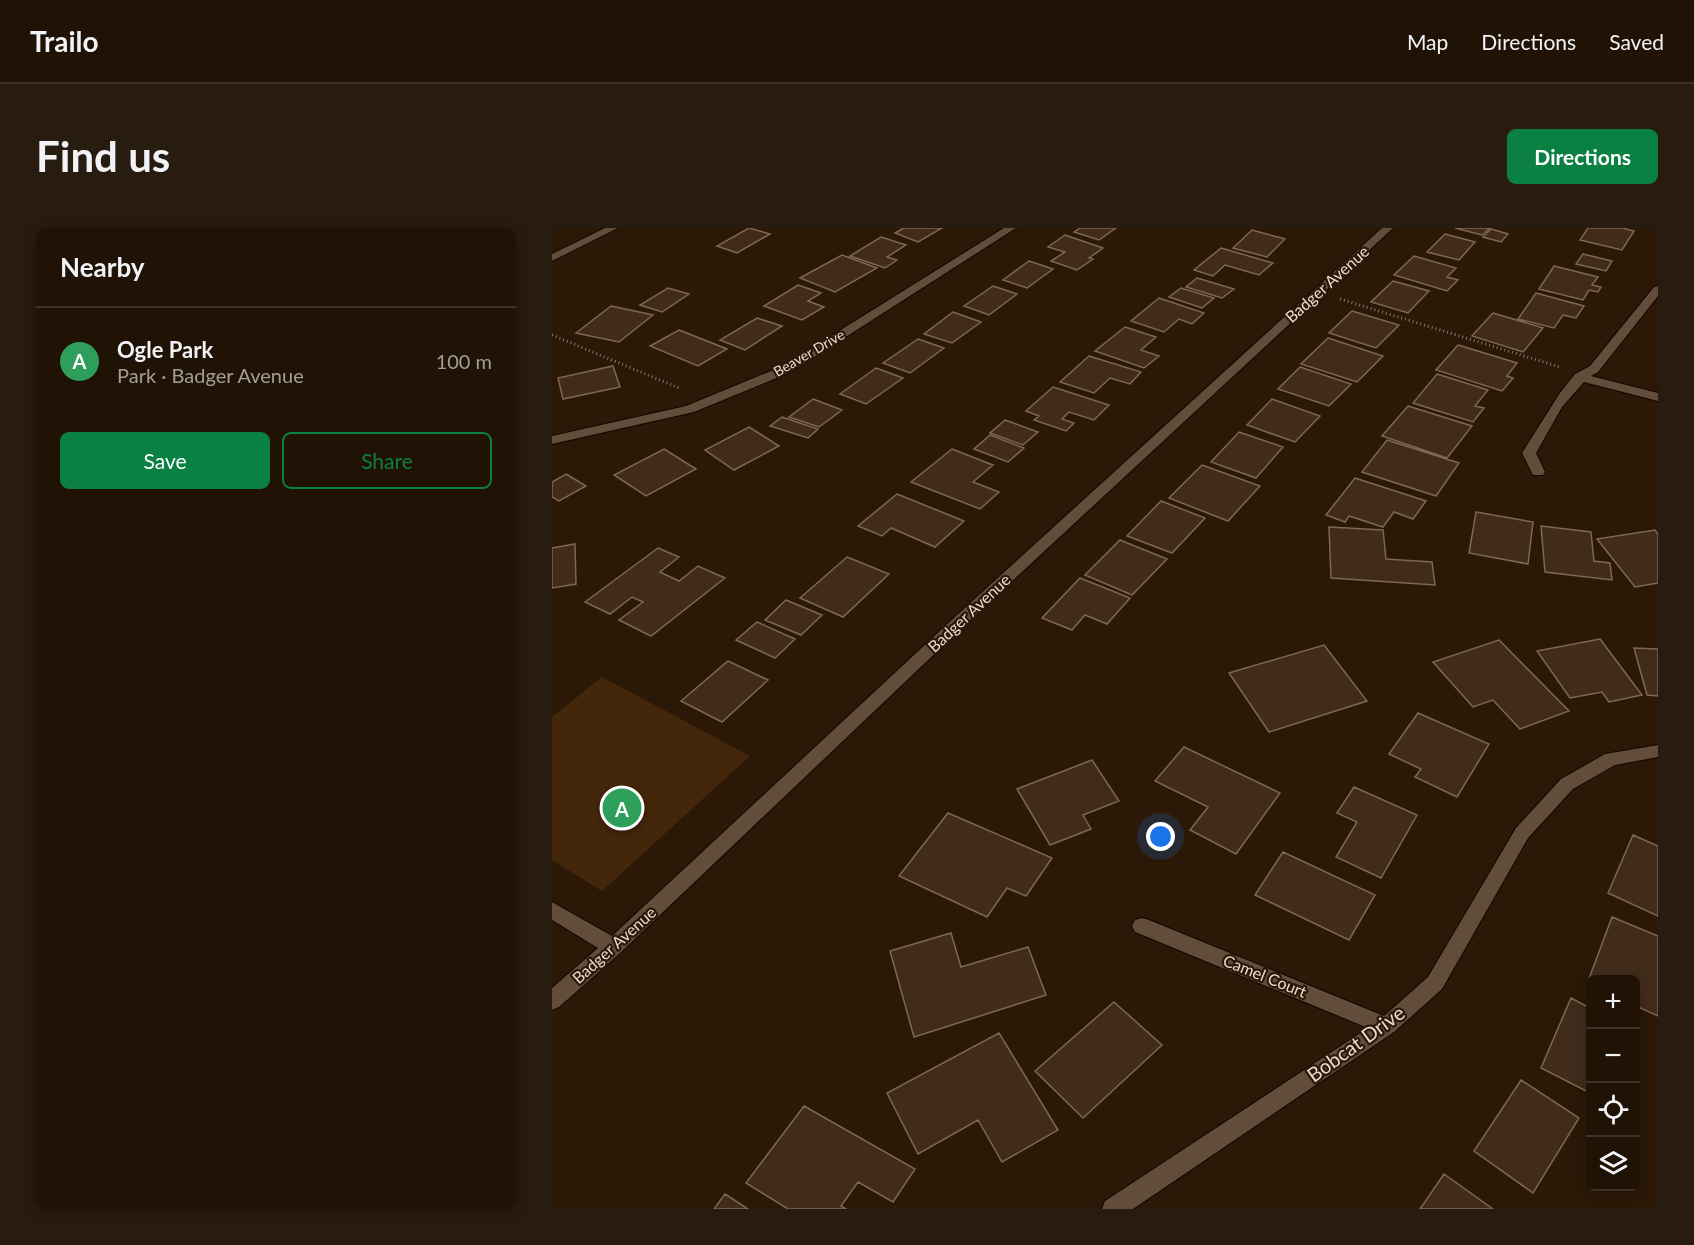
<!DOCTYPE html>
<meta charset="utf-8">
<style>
body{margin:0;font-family:Lato,sans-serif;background:#281b0f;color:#f1f3f6}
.controls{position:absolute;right:18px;bottom:18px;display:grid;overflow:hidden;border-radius:9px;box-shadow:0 3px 15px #0003}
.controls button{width:54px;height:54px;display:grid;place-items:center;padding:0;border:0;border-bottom:2px solid #3d3227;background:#201205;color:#f1f3f6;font:30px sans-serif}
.you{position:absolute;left:609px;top:609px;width:21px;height:21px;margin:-15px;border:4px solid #fff;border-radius:50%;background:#1a73e8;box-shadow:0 0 0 9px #1a73e833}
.badge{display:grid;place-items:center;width:39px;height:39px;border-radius:50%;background:#0b8043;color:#fff;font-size:20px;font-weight:700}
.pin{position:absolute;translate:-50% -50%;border:3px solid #fff;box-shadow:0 2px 6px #0006}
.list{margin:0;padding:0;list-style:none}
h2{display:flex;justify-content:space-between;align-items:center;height:78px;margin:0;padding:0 24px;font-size:26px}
h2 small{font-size:20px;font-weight:400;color:#a29e9a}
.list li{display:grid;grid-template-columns:39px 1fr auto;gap:18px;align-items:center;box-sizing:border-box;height:108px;padding:0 24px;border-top:2px solid #3d3227}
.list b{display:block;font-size:22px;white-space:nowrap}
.list p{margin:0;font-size:20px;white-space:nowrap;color:#a29e9a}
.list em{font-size:20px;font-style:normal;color:#a29e9a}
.actions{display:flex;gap:12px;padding:18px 24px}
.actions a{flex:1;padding:14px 0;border:2px solid #0b8043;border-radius:9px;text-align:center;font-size:21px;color:#0b8043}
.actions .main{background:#0b8043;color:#fff}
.icon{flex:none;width:33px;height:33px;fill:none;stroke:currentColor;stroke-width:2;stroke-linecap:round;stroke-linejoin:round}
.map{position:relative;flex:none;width:1106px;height:981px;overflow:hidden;border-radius:9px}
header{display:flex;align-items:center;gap:36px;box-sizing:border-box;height:84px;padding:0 30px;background:#201205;border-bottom:2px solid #3d3227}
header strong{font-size:28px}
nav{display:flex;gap:33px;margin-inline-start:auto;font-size:21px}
.intro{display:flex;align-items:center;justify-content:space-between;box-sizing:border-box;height:144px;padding:0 36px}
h1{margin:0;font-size:42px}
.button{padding:15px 27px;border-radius:9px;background:#0b8043;color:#fff;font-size:21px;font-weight:700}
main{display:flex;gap:36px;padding:0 36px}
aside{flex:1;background:#201205;border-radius:9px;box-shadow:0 3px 15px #0003}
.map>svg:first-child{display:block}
.green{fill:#44260a}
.building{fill:#412c1b;stroke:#7e6754;stroke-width:1.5}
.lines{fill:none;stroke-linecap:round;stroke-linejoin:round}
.minor-casing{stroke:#130400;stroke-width:2}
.tertiary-casing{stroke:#130400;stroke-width:2}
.path{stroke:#877769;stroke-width:3;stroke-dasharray:1 3;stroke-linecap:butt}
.minor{fill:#624c3a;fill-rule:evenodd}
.tertiary{fill:#624c3a;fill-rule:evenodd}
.labels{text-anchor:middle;stroke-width:4.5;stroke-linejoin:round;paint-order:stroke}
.far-street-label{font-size:14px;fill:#e8dbd0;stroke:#2b1807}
.street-label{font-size:16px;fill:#e8dbd0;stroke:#2b1807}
.near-street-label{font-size:20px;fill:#e8dbd0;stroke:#2b1807}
</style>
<header>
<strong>Trailo</strong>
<nav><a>Map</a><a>Directions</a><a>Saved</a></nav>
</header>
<div class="intro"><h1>Find us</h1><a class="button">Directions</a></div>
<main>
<aside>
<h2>Nearby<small></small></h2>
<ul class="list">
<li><span class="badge" style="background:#2e9e5b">A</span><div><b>Ogle Park</b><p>Park · Badger Avenue</p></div><em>100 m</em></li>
</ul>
<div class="actions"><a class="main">Save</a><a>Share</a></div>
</aside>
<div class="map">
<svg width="1106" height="981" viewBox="0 0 1106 981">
<rect width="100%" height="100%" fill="#2b1807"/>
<!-- green -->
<path class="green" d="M50 449 198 528 50 663 0 632V489Z"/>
<!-- building -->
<path class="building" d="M197 0 218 6 185 25 165 18Z
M352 0H390L366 14 343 5Z
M528 0H564L547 12 522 4Z
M903 0H938L930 7Z
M1036 0H1070L1082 3 1070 22 1028 12Z
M939 1 956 6 949 14 931 9Z
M700 2 733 11 715 29 681 20Z
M893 6 923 14 907 32 875 24Z
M513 7 551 20 537 30 541 31 525 42 499 33 513 24 496 19Z
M329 9 354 17 335 29 345 32 333 40 298 28Z
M669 20 721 35 707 47 673 37 661 48 642 42Z
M1031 26 1060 33 1054 43 1024 36Z
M290 27 325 40 283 64 248 50Z
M862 28 904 40 895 49 906 52 895 63 842 47Z
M477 33 501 41 475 60 451 52Z
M1002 38 1046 49 1040 57 1049 59 1046 64 1037 62 1031 72 987 61Z
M645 50 682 61 670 70 634 59Z
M841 53 877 63 856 85 819 74Z
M246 57 269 65 256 73 272 79 250 92 212 78Z
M441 58 465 66 437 87 412 78Z
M116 60 137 66 110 84 88 77Z
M629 60 662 70 650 80 617 69Z
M984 65 1032 78 1024 90 1011 87 1002 100 966 91Z
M607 70 652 85 640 96 627 91 612 104 579 93Z
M59 78 101 87 67 114 24 105Z
M800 83 847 97 824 120 777 105Z
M401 84 429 94 400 115 372 106Z
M941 85 991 100 971 124 920 108Z
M205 90 230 98 193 122 168 112Z
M573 99 604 109 589 122 607 128 592 140 543 123Z
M127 102 175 121 146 138 98 118Z
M776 110 831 128 805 154 749 136Z
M366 111 392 120 358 145 331 135Z
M906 117 965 135 955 148 961 150 950 163 884 142Z
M537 128 589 144 578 156 558 150 542 165 508 154Z
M61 138 68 159 11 171 6 150Z
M748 139 799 156 777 178 726 161Z
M324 140 351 150 314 176 288 166Z
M885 146 936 162 923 178 932 180 921 194 861 175Z
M501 159 557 177 542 192 517 184 510 191 522 195 514 203 482 192 487 188 474 183Z
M261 171 290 182 267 199 237 189Z
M720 171 768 188 743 214 695 197Z
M856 178 920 198 895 230 830 208Z
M230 189 266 201 256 210 218 198Z
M453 192 486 204 471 217 438 205Z
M197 199 227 218 182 242 153 222Z
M687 204 731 219 704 250 659 234Z
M438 207 472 220 456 234 422 221Z
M835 212 907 235 884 268 810 244Z
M112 221 144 241 94 268 62 247Z
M400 221 441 237 421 254 447 264 428 281 359 254Z
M650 237 708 258 676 293 617 270Z
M14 246 34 258 7 273 0 269V254Z
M803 250 874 273 861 291 842 284 831 299 797 288 793 294 774 287Z
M345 266 412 293 383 319 339 300 330 308 306 298Z
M609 273 653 290 620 325 575 308Z
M924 284 981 294 976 336 917 325Z
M989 298 1039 304 1042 333 1058 335 1060 352 993 344Z
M777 299 831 302 834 331 880 334 883 357 779 350Z
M1103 302 1106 306V355L1083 359 1045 311Z
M568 312 615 331 580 367 533 347Z
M23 316 24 356 0 360V320Z
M106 320 127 329 108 344 127 353 146 338 173 350 99 408 67 392 91 374 80 369 58 386 33 374Z
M295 329 337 346 291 389 248 370Z
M528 350 578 370 555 396 533 387 520 402 490 390Z
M234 372 270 387 249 407 213 392Z
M205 394 243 411 223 430 184 412Z
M1048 411 1090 467 1057 474 1050 464 1018 470 985 423Z
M947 412 1017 483 968 501 941 472 921 479 881 434Z
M772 417 815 473 717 504 677 445Z
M1082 420 1106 421V468L1095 467Z
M176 433 216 452 170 494 129 473Z
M866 485 937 516 905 569 863 549 869 541 837 526Z
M632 519 728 565 684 626 638 602 656 579 603 553Z
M540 532 567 573 531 587 539 601 498 617 465 561Z
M802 559 865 587 829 650 784 629 805 594 785 585Z
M396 585 500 630 474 668 455 660 435 689 347 648Z
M1081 607 1106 618V688L1056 665Z
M731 624 823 667 797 712 703 667Z
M1060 689 1106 708V788L1084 778V752H1038V757L1035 756Z
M399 705 409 739 476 719 494 767 362 809 338 723Z
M1019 770 1038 780V865L989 840Z
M562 774 610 817 531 890 483 843Z
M447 805 506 902 450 934 426 892 366 926 335 865Z
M969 852 1027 890 981 965 922 923Z
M252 878 363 941 341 974 306 954 289 978 294 981H236L194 955Z
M892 946 941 981H868Z
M173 966 196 981H162Z"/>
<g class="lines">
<defs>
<path id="minor" d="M452 0H464L239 144 142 184 0 216V208L134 178 231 138Z
M830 0H841L415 395 68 725 7 779 0 782V760L46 720 0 692V674L60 708 405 387Z
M1106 58V68L1046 144 1039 148 1106 165V173L1032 154 1010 179 984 225 993 244 991 247H981L970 225 1008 165 1023 146 1038 138 1102 59Z
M1106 517V529L1063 537 1021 561 976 610 890 761 842 804 581 981H550L553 973 816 800 583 704 580 698 583 692 590 690 597 692 832 788 876 749 964 600 1009 551 1053 526Z"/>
<path id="tertiary" d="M53 0H66L0 33V26Z"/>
</defs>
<!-- minor casing -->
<use href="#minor" class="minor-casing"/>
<!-- tertiary casing -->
<use href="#tertiary" class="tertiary-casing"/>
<!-- path -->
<path class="path" d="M788 71 1008 139
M0 107 127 160"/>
<!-- minor -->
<use href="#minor" class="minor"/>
<!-- tertiary -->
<use href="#tertiary" class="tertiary"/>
</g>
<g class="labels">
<!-- far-street labels -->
<g class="far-street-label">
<text transform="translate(257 125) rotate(-30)" y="5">Beaver Drive</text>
</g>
<!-- street labels -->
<g class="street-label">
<text transform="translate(775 56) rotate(-42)" y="6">Badger Avenue</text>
<text transform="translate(417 385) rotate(-43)" y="6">Badger Avenue</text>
<text transform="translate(62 717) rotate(-42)" y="6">Badger Avenue</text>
<text transform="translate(713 748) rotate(22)" y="6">Camel Court</text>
</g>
<!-- near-street labels -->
<g class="near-street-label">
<text transform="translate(804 816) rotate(-36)" y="7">Bobcat Drive</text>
</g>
</g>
</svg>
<div class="controls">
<button>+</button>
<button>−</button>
<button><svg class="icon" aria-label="locate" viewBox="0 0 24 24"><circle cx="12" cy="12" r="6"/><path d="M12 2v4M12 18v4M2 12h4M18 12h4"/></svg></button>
<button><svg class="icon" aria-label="layers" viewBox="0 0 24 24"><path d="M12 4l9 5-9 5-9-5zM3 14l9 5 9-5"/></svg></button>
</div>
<div class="you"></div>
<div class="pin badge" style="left:70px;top:580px;background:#2e9e5b">A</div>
</div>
</main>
